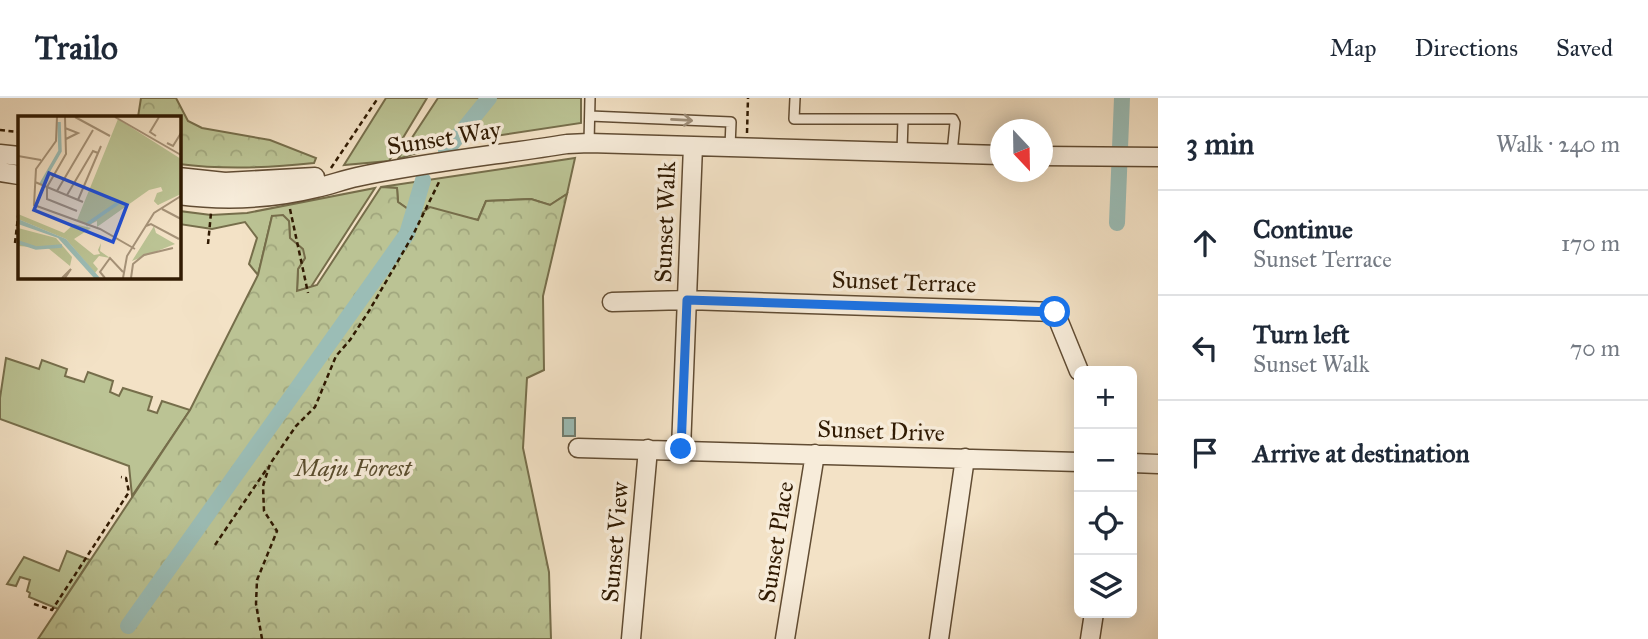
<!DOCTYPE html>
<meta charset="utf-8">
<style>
body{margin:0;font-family:"IM FELL Great Primer",serif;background:#f2f2f3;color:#1f2937}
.controls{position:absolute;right:21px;bottom:21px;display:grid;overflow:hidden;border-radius:10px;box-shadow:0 4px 18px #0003}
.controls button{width:63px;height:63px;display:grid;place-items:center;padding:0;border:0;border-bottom:2px solid #e0e1e3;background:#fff;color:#1f2937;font:35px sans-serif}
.compass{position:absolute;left:990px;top:21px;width:63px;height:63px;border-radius:50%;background:#fff;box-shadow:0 4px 18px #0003;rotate:158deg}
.stop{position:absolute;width:21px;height:21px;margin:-16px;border:5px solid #1a73e8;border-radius:50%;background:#fff}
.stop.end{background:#1a73e8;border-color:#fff;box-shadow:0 2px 7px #0008}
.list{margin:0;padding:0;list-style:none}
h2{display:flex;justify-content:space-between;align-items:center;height:91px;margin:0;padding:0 28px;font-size:30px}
h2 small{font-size:23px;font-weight:400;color:#747a83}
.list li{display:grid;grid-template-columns:46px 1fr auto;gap:21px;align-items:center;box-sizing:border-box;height:105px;padding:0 28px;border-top:2px solid #e0e1e3}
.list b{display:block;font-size:26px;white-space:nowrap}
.list p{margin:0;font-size:23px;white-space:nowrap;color:#747a83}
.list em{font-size:23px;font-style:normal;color:#747a83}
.icon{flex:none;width:38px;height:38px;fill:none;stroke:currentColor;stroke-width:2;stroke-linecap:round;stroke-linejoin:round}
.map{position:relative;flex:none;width:1158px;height:541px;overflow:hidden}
header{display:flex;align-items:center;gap:42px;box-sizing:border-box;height:98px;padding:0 35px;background:#fff;border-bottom:2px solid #e0e1e3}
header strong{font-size:33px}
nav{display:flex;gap:38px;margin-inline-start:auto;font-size:24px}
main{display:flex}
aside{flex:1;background:#fff}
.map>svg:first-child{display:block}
.green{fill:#bbc394;stroke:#766e4b;stroke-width:2}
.forest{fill:url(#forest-crowns);stroke:#766e4b;stroke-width:2}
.water{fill:#9bbdb6;stroke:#707c6e;stroke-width:2}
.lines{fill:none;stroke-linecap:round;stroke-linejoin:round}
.canal{stroke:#9bbdb6;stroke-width:16}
.lane-casing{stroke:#614c33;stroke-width:12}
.street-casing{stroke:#614c33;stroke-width:21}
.path{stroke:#301a02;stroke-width:2.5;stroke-dasharray:5 3.5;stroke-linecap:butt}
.lane{stroke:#f7ecda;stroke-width:9}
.street{stroke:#f7ecda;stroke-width:18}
.oneway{stroke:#9d8e79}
.route{stroke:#1a73e8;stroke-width:9}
.labels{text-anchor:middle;stroke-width:7;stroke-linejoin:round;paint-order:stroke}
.street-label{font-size:24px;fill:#301a02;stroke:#f7ecda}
.park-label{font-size:24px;font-style:italic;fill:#5a4d2e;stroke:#f7ecda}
.inset-river{fill:none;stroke:#9bbdb6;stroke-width:3.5}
.inset-road{fill:none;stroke:#a59278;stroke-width:2}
.view{fill:#1d4ed8;fill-opacity:0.15;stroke:#1d4ed8;stroke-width:3.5}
.inset-edge{fill:none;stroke:#301a02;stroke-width:3.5}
</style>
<header>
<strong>Trailo</strong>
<nav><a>Map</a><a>Directions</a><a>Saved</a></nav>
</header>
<main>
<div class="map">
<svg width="1158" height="541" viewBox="0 0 1158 541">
<defs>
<pattern id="forest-crowns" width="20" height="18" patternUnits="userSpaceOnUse" patternTransform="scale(1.75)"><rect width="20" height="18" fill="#bbc394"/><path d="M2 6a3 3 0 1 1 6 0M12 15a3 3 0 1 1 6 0" fill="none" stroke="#a1a77e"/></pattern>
</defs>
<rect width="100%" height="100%" fill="#f3e2c6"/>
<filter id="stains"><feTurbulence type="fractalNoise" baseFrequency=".00286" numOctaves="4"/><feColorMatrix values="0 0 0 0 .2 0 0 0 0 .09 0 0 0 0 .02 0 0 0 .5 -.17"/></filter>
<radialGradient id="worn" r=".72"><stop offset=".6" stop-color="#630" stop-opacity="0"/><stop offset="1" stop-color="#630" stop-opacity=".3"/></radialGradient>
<!-- green -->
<path class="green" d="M386 0H427L389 63 344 67Z
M438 0H485L449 45 398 61Z
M492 0H581V25L456 44Z
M575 60 567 96 550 107 531 101 486 103 478 122 458 118H418L398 104 397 90 381 89Z
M375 90 311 189 297 193 298 171 305 160 290 140 289 124 272 118 258 177 249 166 257 140 245 124 212 131 179 126V113L211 117 247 115Z
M6 260 39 271 42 262 67 271 65 278 84 284 88 274 113 283 110 294 119 298 123 290 152 299 148 312 157 315 162 303 190 312 132 398 129 368 0 321V300Z
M67 453 90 462 58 511 29 499 30 495 27 493 30 482 20 479 16 488 7 486 24 459 59 473Z"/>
<!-- forest -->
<path class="forest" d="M141 0H176L188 23 202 30 270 42 316 60 314 65C269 70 224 72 179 66L178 19H138Z
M381 89 397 90 398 104 418 118 430 109 478 122 486 103 531 101 550 107 567 96 543 198 544 272 527 280 523 350 549 474 551 541H38L190 312 258 177 272 118 283 117 289 123 290 140 303 151 305 160 298 171 297 193 317 187Z"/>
<!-- water -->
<path class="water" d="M563 320H575V338H563Z"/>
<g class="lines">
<!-- canal -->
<path class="canal" d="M446 53 489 0
M1117 125 1122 0
M128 528 407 136 423 82"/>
<defs>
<path id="lane" d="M795 0 794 21H953L955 25 952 55
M590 18 731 24 730 49
M589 45 590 0
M902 54 903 21"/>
<path id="street" d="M0 56 19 58
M1042 58 1158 59
M0 74 19 77
M178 79 225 84 315 79
M178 97C224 103 271 101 316 90 330 87 343 82 357 79 426 64 498 57 567 46L589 45 1000 57
M612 204 687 202 1055 214 1079 273
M578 350 1079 364
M681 351 693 48
M1132 365 1158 366
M631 541 648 351
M785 541 815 356
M939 541 965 360
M1090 541 1094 515"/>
</defs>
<!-- lane casing -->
<use href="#lane" class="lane-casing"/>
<!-- street casing -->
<use href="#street" class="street-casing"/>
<!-- path -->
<path class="path" d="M0 32 19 34
M747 35 748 0
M331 70 378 0
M290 111 308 195
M15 145 19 110
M208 146 211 115
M215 447 268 369
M34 506 52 512 129 394 126 380 121 379
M262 541 256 506 257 482 277 433 264 413 263 388 270 366 296 328 315 309 336 258 350 242 369 213 413 137 440 82"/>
<!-- lane -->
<use href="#lane" class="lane"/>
<!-- street -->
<use href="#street" class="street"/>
</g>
<!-- one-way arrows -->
<defs><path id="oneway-shaft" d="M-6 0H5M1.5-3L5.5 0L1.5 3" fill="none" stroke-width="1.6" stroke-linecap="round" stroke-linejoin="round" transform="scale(1.75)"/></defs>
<use class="oneway" href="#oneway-shaft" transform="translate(682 22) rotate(3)"/>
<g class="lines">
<!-- route -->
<path class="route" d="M681 351 687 202 1055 214"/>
</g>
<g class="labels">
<!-- street labels -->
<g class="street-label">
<text transform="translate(444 40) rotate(-9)" y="8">Sunset Way</text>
<text transform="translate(665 124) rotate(-88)" y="8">Sunset Walk</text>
<text transform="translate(904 184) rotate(2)" y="8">Sunset Terrace</text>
<text transform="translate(881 333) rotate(2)" y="8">Sunset Drive</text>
<text transform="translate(615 444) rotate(-85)" y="8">Sunset View</text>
<text transform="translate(776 444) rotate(-81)" y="8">Sunset Place</text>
</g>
<!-- park labels -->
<g class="park-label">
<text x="353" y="378">Maju Forest</text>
</g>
</g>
<!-- overview -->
<g transform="translate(18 18)">
<rect width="163" height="163" fill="#f3e2c6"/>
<path d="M0 98 46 117 56 108 73 112 56 123 76 139 82 138 80 134 83 127 82 135 92 142 81 140 75 147 80 153 77 157 48 123 0 103Z" fill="#bbc394"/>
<path d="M100 3 163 43V78H154L140 89 136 85 145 76 143 71 131 74 79 111V105L71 109 59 104ZM136 110 138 117 157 128 114 145ZM0 112 38 122 54 141 52 150 30 132 0 130Z" fill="#bbc394"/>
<path d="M163 69V78L140 89 136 85 139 77Z" fill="#bbc394"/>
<path d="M0 103 48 123 82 162H76L40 122 0 108Z" fill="#9bbdb6"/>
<path class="inset-river" d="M23 68 42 35 41 6M68 109 100 87M0 126 18 132 44 130"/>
<path class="inset-road" d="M39 1 38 25 18 53 16 89 82 113 117 133M57 1 92 20M97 1 163 39M47 12 60 17 48 23M138 20 132 16 141 1M149 27 155 30 163 17M0 40 23 44M17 66 65 86M29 71 48 38 47 1M29 71V83L59 95M39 75 75 14M49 79 75 35 80 37M60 84 83 30M144 93 163 103M128 110 133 108 161 123M44 162 53 153 47 162M87 162 82 156 92 142 105 156M105 162 109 140 136 97 163 80M113 162 115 148 126 139 155 132"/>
<path class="view" d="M31 57 109 89 95 126 16 94Z"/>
<rect width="163" height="163" class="inset-edge"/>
</g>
<rect width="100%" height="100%" filter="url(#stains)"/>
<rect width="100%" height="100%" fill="url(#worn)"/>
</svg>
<div class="controls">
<button>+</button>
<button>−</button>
<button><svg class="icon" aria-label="locate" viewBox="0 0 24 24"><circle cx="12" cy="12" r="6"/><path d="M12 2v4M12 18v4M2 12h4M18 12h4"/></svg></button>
<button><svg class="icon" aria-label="layers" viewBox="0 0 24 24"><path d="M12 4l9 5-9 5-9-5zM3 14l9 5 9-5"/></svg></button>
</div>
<svg class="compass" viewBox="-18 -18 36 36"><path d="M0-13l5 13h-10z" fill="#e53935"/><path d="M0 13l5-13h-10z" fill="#747a83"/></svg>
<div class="stop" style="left:1055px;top:214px"></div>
<div class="stop end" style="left:681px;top:351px"></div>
</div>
<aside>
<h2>3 min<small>Walk · 240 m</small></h2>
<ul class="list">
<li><svg class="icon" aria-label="ahead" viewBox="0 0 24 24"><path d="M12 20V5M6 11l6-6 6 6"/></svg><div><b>Continue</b><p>Sunset Terrace</p></div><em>170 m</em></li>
<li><svg class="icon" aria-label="left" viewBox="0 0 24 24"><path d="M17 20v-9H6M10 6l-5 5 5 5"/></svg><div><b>Turn left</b><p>Sunset Walk</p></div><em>70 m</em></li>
<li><svg class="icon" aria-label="arrive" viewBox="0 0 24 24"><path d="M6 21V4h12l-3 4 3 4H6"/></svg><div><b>Arrive at destination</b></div></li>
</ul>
</aside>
</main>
